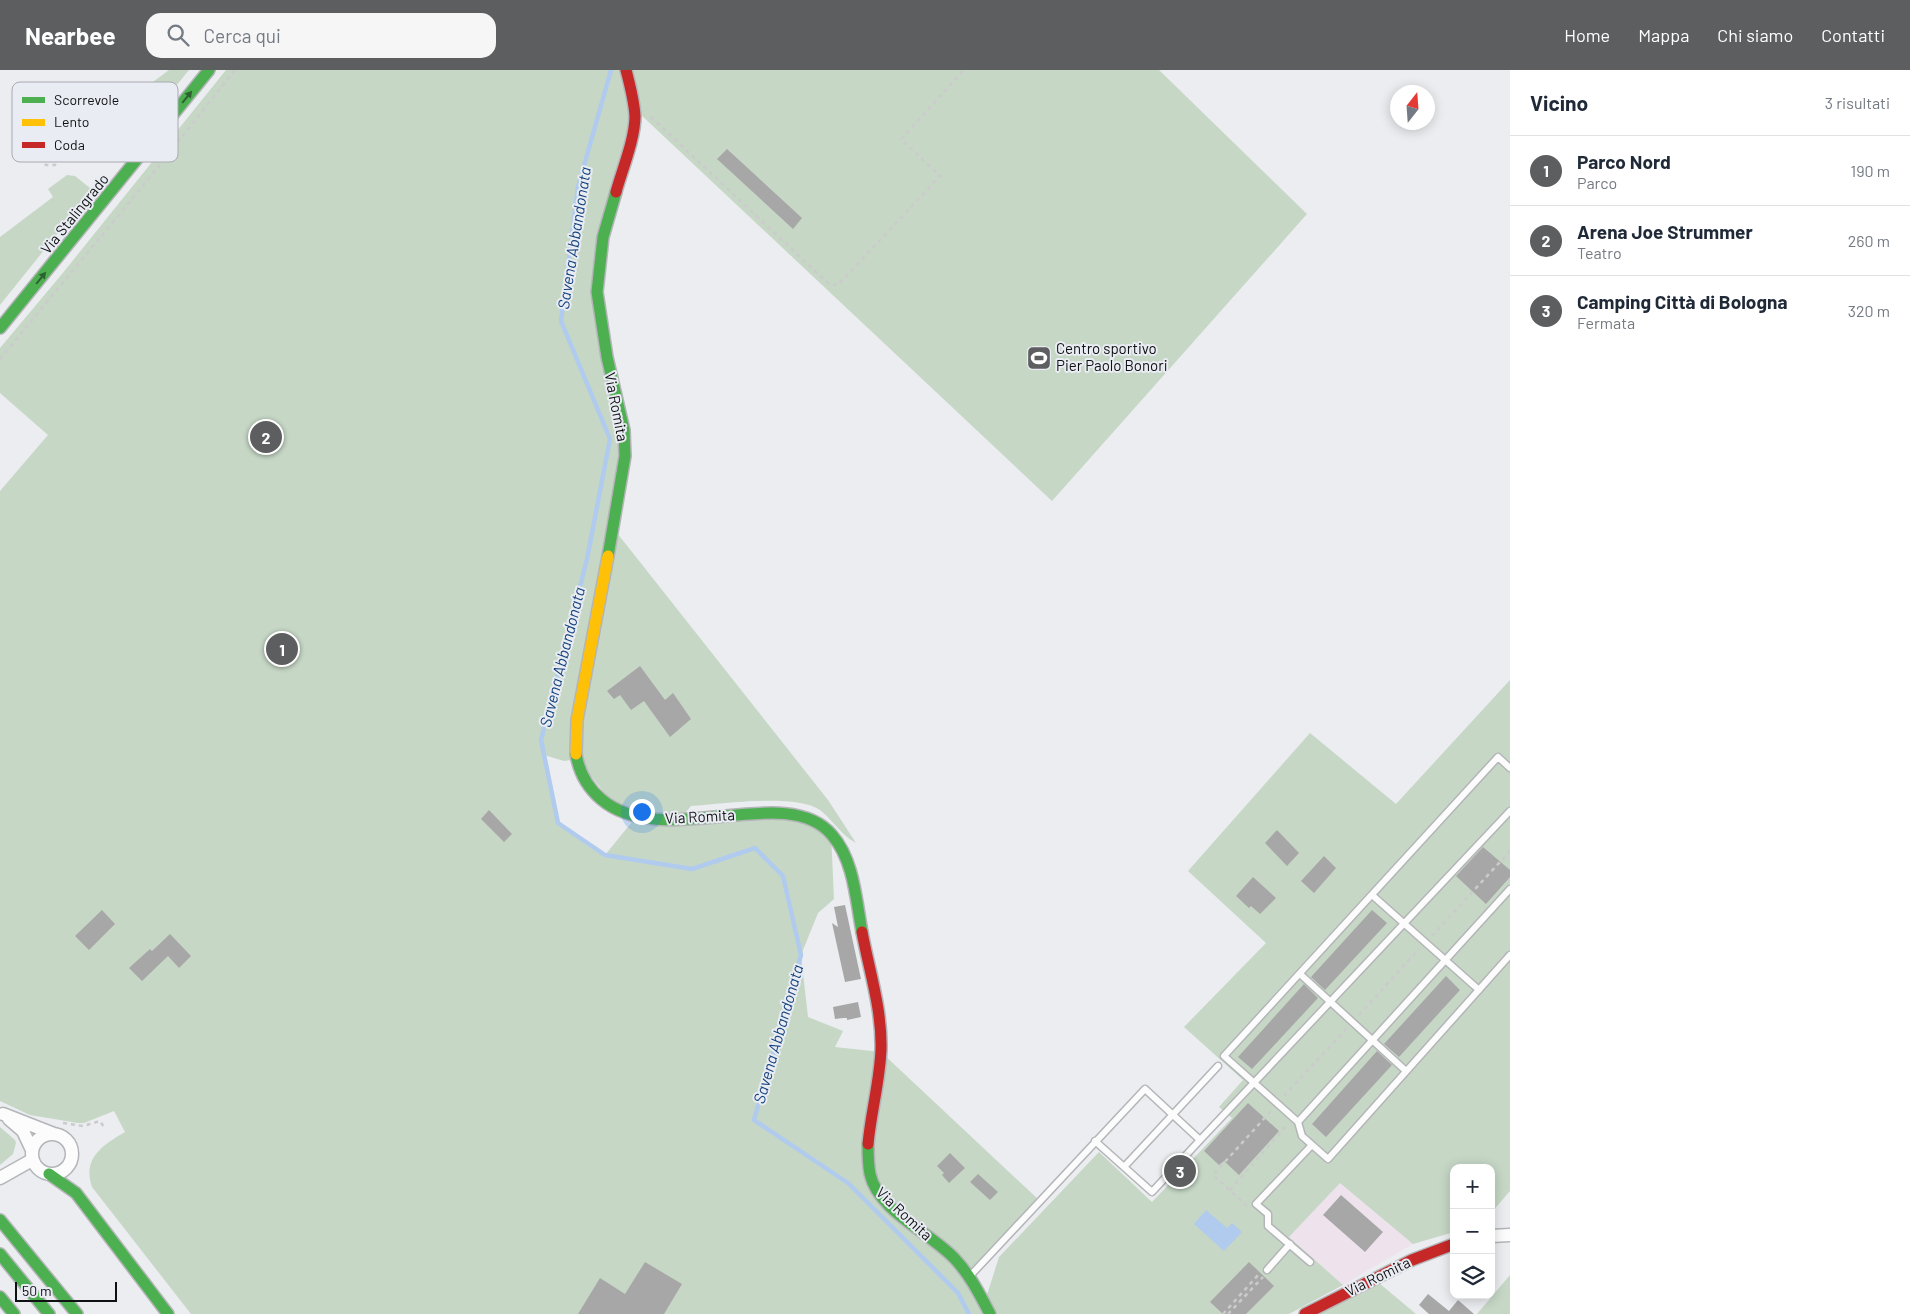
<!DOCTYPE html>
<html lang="it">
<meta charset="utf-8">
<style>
body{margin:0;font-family:Barlow,sans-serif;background:#f6f6f7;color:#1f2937}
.controls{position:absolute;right:15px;bottom:15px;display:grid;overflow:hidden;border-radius:10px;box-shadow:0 2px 12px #0003}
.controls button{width:45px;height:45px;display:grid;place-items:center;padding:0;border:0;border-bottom:1px solid #e0e1e3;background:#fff;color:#1f2937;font:25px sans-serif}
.compass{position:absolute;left:1390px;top:15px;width:45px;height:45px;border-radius:50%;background:#fff;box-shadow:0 2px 12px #0003;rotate:17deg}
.scale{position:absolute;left:15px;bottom:12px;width:102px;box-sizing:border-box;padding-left:5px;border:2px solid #101113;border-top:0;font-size:14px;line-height:18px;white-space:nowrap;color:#101113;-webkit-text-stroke:4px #e9ecf2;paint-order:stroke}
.you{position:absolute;left:641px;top:741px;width:18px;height:18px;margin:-12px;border:4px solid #fff;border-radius:50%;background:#1a73e8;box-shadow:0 0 0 8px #1a73e833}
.badge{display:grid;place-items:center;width:32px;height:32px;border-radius:50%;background:#5d5e60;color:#fff;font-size:16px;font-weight:700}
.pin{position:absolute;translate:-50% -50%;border:2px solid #fff;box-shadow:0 1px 5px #0006}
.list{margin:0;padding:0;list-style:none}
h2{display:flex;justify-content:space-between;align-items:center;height:65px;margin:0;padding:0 20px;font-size:21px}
h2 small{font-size:16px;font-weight:400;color:#747a83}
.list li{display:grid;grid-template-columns:32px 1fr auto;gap:15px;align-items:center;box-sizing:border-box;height:70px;padding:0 20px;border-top:1px solid #e0e1e3}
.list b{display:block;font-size:19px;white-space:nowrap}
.list p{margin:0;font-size:16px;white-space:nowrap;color:#747a83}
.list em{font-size:16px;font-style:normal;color:#747a83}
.icon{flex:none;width:28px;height:28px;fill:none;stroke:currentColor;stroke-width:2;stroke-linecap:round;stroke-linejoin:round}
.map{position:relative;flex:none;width:1510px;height:1244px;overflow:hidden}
header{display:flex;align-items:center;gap:30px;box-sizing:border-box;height:70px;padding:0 25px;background:#5d5e60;color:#fff}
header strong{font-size:24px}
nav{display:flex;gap:28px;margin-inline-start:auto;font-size:18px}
.search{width:350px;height:45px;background:#f6f6f7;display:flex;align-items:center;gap:12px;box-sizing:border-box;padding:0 18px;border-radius:15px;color:#747a83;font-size:19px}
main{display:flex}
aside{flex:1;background:#fff}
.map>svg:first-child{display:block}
.industrial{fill:#eee3ec}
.green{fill:#c6d7c6;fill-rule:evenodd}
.water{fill:#b0cbee}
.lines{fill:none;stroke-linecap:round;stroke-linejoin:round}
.stream{stroke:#b0cbee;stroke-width:4.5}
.building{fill:#a7a7a7}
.lane-casing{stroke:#b4b5b8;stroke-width:9}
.street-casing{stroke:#b4b5b8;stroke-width:15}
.fast-casing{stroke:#b4b5b8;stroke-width:14}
.slow-casing{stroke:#b4b5b8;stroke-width:14}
.jam-casing{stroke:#b4b5b8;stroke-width:14}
.path{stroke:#cbcbcc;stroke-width:2.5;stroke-dasharray:4 4;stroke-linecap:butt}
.lane{stroke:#fcfcfd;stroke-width:6}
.street{stroke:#fcfcfd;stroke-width:12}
.fast{stroke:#4caf50;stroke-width:11}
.slow{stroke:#ffc107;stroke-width:11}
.jam{stroke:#c62828;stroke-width:11}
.oneway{fill:#2e6032}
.labels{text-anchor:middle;stroke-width:4;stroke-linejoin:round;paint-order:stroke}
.street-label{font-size:15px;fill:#101113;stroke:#e9ecf2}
.poi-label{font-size:15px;fill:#101113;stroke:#e9ecf2;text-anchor:start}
.water-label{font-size:16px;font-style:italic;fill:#13427d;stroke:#e9ecf2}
.key{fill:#e9ecf2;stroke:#a8aaaf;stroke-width:1}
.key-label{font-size:14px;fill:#101113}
</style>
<header>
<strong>Nearbee</strong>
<div class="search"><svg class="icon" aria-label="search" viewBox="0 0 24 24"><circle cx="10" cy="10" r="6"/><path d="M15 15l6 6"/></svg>Cerca qui</div>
<nav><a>Home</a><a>Mappa</a><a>Chi siamo</a><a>Contatti</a></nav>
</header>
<main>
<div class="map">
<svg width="1510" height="1244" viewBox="0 0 1510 1244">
<rect width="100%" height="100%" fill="#ebedf0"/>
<!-- industrial -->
<path class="industrial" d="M1340 1112 1413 1174 1343 1215 1289 1167Z"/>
<!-- green -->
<path class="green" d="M169 0H189L124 80 94 56Z
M226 0H1159L1307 144 1052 431 639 43 599 195 620 341 617 463 828 730 856 773C841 765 833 750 820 740 796 723 721 734 691 736L681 748 781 742 831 763 834 829 818 843 801 885 808 947 843 961 835 977 881 982 1040 1131 970 1206 990 1244H191L92 1117C82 1088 103 1075 125 1062L114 1041 84 1053H78L30 1045 0 1031V421L48 365 0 323V278L62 204ZM544 685 564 691 577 689 620 742 636 747 605 785 558 753Z
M67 105 75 106 90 118V123L0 235V167L53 127 48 119Z
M1510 610V1121L1491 1143V1098H1454V1162L1413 1174 1340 1113 1289 1167 1343 1215 1289 1244H995L986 1228 999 1187 1099 1082 1152 1132 1232 1048 1219 1037 1243 1010 1184 957 1266 873 1188 801 1310 663 1396 734Z
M0 1057 15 1070 16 1073 13 1084 0 1095Z
M1510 1205V1244H1477Z
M1379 1213 1416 1244H1319Z"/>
<!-- water -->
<path class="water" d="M1206 1140 1227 1158 1232 1153 1242 1162 1224 1181 1194 1154Z"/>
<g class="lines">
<!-- stream -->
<path class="stream" d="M611 0 578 117 561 251 610 369 587 489 541 670 558 753 605 785 692 799 755 778 783 806 801 885 754 1050 848 1113 958 1223 969 1244"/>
</g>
<!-- building -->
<path class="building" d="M727 79 802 148 793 159 717 89Z
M640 596 665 630 673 623 691 649 670 667 644 631 631 640 620 625 614 629 607 621Z
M489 740 512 764 504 772 481 749Z
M1277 760 1299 783 1287 796 1265 773Z
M1483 777 1510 800V807L1486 834 1456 806Z
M1324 786 1336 798 1314 823 1301 811Z
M1253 807 1276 828 1260 844 1251 836 1249 838 1236 826Z
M845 835 861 909 845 912 832 853 838 857 834 837Z
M102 840 115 854 89 880 75 866Z
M1372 840 1387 853 1325 920 1311 907Z
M170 864 191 886 179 898 168 886 142 911 129 898 150 879 152 881Z
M1446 906 1460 920 1399 987 1384 974Z
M1304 914 1318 928 1252 999 1238 987Z
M858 932 861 947 847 950V948H843L835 949 833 937Z
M1377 981 1392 995 1326 1067 1312 1054Z
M1248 1033 1279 1061 1239 1105 1224 1091 1219 1095 1204 1081Z
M950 1083 965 1098 949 1113 942 1105 944 1103 937 1096Z
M978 1104 998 1122 990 1130 970 1112Z
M1341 1125 1383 1162 1365 1182 1323 1145Z
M645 1192 682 1214 664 1244H578L600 1208 625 1224Z
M1249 1192 1274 1216 1246 1244H1223L1210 1232Z
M1428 1224 1449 1241 1458 1230 1474 1244H1429L1419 1235Z"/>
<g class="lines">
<defs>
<path id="lane" d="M1510 698 1498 687 1224 986 1298 1052 1510 819
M1372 825 1479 920
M1300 904 1406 1001
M1298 1052 1302 1066 1328 1089 1510 885
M1200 1070 1510 741
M1124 1097 1218 996
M1310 1192 1268 1156V1144L1256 1134 1312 1075
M1267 1200 1290 1174
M970 1206 1145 1019 1200 1070 1152 1122 1095 1071"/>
<path id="street" d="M3 1044 54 1064
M9 1049 23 1061 32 1080
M32 1084a20 20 0 1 1 40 0a20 20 0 1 1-40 0Z
M0 1108 32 1090
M1491 1166 1510 1165"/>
<path id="fast" d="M0 258 209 0
M608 486 625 386 624 360 607 287 597 222 603 167 616 122
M576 684C579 702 587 717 601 729 663 782 786 710 832 765 854 790 856 830 862 862
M868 1074C868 1084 868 1094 870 1104 878 1141 931 1163 955 1189 970 1205 980 1225 990 1244
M49 1104 76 1123 168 1244
M0 1150 77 1244
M0 1184 49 1244
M0 1227 14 1244"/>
<path id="slow" d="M576 684 577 650 608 486"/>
<path id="jam" d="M616 122C622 100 635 69 635 46 634 30 630 15 626 0
M862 862C869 900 882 939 881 979 880 1010 871 1042 868 1074
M1305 1244 1412 1190 1454 1174"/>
</defs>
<!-- lane casing -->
<use href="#lane" class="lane-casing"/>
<!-- street casing -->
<use href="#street" class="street-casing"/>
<!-- fast casing -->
<use href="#fast" class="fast-casing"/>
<!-- slow casing -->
<use href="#slow" class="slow-casing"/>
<!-- jam casing -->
<use href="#jam" class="jam-casing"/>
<!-- path -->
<path class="path" d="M651 47 829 214 838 215 940 106 901 69 964 0
M42 87V91L46 95H55L79 70 93 60 122 84
M0 289 150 107 235 0
M1432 866 1510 781
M1359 945 1419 879
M1284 1026 1347 958
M63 1053 83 1056 100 1051 105 1059
M1230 1120 1288 1054
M1247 1136 1213 1105 1271 1041
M1223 1244 1259 1204
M1228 1244 1263 1207"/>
<!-- lane -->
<use href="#lane" class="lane"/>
<!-- street -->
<use href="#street" class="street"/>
<!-- fast -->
<use href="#fast" class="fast"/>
<!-- slow -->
<use href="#slow" class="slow"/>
<!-- jam -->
<use href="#jam" class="jam"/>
</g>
<!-- one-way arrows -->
<defs><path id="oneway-solid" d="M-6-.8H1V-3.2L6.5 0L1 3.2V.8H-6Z" transform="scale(1.25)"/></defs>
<g class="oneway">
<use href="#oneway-solid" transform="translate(187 27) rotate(-51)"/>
<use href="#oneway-solid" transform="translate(41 208) rotate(-51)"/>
</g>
<!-- icons -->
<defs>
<symbol id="stadium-square" viewBox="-11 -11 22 22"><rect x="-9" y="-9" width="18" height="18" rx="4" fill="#5d5e60" stroke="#e9ecf2"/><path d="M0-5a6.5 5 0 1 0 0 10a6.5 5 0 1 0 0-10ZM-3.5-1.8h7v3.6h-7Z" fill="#fff"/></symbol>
</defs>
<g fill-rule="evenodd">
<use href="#stadium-square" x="1025" y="274" width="28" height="28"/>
</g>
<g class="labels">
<!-- street labels -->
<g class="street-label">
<text transform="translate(75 144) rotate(-51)" y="5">Via Stalingrado</text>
<text transform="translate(616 337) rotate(79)" y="5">Via Romita</text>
<text transform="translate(700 747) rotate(-3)" y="5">Via Romita</text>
<text transform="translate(904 1144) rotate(43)" y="5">Via Romita</text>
<text transform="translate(1378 1207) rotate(-26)" y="5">Via Romita</text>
</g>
<!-- poi labels -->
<g class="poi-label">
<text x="1056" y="284">Centro sportivo<tspan x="1056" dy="17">Pier Paolo Bonori</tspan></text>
</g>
<!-- water labels -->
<g class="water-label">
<text transform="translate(574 168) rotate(-81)" y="6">Savena Abbandonata</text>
<text transform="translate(562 587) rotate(-76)" y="6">Savena Abbandonata</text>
<text transform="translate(778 964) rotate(-74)" y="6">Savena Abbandonata</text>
</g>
</g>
<!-- legend -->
<rect x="12" y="12" width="166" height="80" rx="8" class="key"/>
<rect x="22" y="27" width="23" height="6" fill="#4caf50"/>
<rect x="22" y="49" width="23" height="7" fill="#ffc107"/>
<rect x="22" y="72" width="23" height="6" fill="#c62828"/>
<g class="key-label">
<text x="54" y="35">Scorrevole</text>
<text x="54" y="57">Lento</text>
<text x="54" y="80">Coda</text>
</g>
</svg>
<div class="controls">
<button>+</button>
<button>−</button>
<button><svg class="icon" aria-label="layers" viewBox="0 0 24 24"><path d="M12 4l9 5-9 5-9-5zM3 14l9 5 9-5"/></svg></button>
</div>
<svg class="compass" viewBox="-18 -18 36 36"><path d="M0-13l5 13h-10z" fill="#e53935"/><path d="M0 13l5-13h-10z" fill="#747a83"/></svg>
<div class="scale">50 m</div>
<div class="you"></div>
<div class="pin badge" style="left:282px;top:579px">1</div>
<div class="pin badge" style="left:266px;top:367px">2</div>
<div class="pin badge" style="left:1180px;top:1101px">3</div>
</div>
<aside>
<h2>Vicino<small>3 risultati</small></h2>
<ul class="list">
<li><span class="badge">1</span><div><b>Parco Nord</b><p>Parco</p></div><em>190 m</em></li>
<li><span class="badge">2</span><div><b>Arena Joe Strummer</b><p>Teatro</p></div><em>260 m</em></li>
<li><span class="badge">3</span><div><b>Camping Città di Bologna</b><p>Fermata</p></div><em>320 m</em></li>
</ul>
</aside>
</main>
